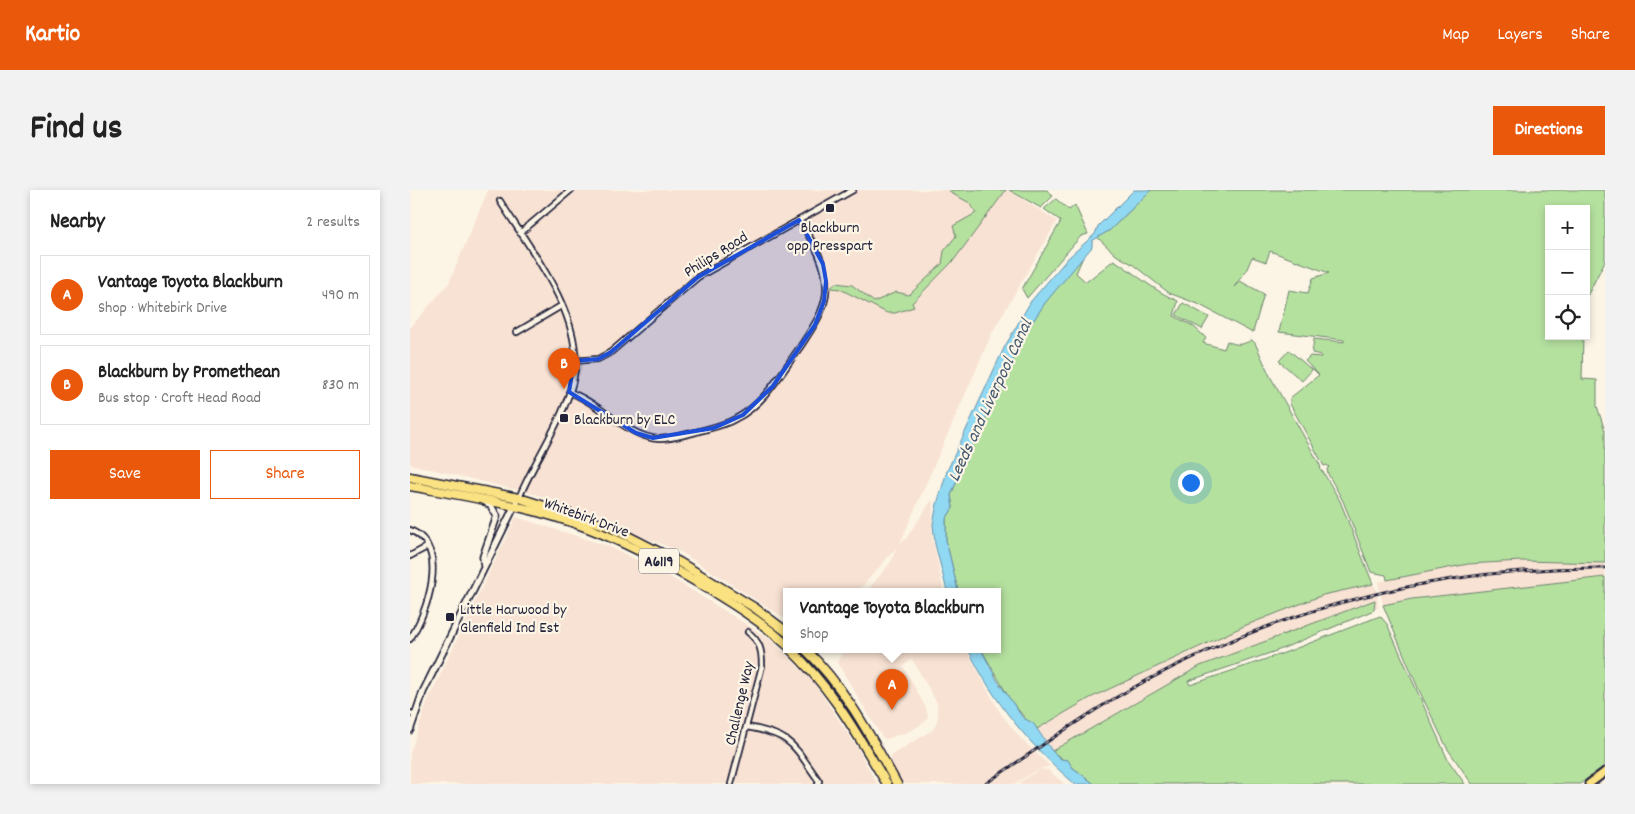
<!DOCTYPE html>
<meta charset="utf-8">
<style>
body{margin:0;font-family:Dekko,sans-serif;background:#f2f2f2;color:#222}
.controls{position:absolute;right:15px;top:15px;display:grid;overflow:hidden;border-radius:0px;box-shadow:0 2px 8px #0003}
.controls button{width:45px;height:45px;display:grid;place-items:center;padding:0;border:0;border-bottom:1px solid #e0e0e0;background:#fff;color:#222;font:25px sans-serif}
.you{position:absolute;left:780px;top:292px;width:18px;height:18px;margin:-12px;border:4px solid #fff;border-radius:50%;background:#1a73e8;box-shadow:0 0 0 8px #1a73e833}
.badge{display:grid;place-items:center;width:32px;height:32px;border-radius:50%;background:#ea580c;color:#fff;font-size:16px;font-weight:700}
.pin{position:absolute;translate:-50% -41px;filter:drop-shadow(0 1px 2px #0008)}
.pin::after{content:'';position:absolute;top:26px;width:18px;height:15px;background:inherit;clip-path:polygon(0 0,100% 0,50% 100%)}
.popup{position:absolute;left:373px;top:398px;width:218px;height:65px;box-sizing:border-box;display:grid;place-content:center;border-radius:0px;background:#fff;filter:drop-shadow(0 1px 4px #0005);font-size:16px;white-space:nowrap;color:#767676}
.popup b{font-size:19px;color:#222}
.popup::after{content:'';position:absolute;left:50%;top:100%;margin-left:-10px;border:10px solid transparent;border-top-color:#fff}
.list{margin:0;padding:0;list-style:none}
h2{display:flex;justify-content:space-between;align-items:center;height:65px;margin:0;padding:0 20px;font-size:21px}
h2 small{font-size:16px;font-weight:400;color:#767676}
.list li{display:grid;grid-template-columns:32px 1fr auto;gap:15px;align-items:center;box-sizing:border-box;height:80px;margin:0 10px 10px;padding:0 10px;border:1px solid #e0e0e0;border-radius:0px}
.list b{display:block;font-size:19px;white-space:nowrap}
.list p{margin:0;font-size:16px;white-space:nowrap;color:#767676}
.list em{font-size:16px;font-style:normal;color:#767676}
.actions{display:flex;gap:10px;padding:15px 20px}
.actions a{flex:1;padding:11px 0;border:1px solid #ea580c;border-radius:0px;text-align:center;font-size:18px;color:#ea580c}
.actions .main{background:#ea580c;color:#fff}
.icon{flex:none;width:28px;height:28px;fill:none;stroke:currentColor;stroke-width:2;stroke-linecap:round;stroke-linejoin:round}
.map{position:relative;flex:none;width:1195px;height:594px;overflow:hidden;border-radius:0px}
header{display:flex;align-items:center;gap:30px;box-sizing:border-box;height:70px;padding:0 25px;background:#ea580c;color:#fff}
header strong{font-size:24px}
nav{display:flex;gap:28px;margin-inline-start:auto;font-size:18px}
.intro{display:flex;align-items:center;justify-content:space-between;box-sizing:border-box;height:120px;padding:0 30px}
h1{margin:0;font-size:35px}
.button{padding:12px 22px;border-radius:0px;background:#ea580c;color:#fff;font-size:18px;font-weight:700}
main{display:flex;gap:30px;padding:0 30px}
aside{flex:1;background:#fff;border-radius:0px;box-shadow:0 2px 8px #0003}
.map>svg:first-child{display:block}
.built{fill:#f8e2d3}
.green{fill:#b5e19f;stroke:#6c826d}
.water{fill:#91d8f2;stroke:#658fa9}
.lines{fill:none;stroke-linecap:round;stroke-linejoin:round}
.street-casing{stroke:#22223b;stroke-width:8}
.secondary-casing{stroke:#22223b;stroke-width:9}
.primary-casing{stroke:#22223b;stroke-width:11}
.highway-casing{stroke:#22223b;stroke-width:11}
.street{stroke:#fcf5e5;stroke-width:4.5}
.secondary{stroke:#fcf5e5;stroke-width:5.5}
.primary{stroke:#fae181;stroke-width:7}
.highway{stroke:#fae181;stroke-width:8}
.rail-casing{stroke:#22223b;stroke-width:3}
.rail{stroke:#fcf5e5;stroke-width:1;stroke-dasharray:4;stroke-linecap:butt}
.marked{fill:#1d4ed8;fill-opacity:0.2;stroke:#1d4ed8;stroke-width:4;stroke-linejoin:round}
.poi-dot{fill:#22223b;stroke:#fcf5e5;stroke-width:2}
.labels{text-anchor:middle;stroke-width:4.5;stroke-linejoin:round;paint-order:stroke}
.shield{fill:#fcf5e5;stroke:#63616e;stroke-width:1}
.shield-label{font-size:15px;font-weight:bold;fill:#22223b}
.poi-label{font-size:16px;fill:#22223b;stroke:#fcf5e5;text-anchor:start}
.street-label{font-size:16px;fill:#22223b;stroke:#fcf5e5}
.water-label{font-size:18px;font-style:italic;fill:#435972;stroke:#fcf5e5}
</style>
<header>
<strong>Kartio</strong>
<nav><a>Map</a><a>Layers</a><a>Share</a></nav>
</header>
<div class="intro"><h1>Find us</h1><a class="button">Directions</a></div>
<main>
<aside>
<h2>Nearby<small>2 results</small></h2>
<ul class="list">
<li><span class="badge">A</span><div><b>Vantage Toyota Blackburn</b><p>Shop · Whitebirk Drive</p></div><em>490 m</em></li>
<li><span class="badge">B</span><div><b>Blackburn by Promethean</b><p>Bus stop · Croft Head Road</p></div><em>830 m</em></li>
</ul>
<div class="actions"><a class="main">Save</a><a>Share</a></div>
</aside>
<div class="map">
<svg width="1195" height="594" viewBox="0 0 1195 594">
<rect width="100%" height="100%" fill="#fcf5e5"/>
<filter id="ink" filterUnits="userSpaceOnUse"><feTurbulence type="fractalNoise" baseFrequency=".02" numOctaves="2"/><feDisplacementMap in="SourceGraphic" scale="10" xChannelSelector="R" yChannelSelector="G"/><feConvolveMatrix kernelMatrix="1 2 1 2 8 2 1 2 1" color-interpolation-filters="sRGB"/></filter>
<g filter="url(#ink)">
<!-- built -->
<path class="built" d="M78 0H598L647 31 583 141 490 353 496 349 521 311H523L522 346 533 399 530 401H457L481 372 487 357 448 401H377V430L271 362 128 305 0 274V138L39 93Z
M106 327 198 356 254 383 361 450 402 490 448 559 467 594H0V563L18 510Z
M1111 371 1195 373V387L1002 409 973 415 968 392 1058 374Z
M963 394 967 400 968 418 924 438 773 486 642 561 627 539 680 508 834 436 913 405Z
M432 459H556L589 521 611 549 640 576 627 580 604 594H493L481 574V565L523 540 528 528 527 513 502 469 493 476 516 518 518 527 515 532 500 541 476 549 472 547 427 472 430 469Z
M630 579 638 580 655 594H607Z"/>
<!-- green -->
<path class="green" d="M541 0H596L544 70 502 113 504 117 485 123H477L430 99 421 98 425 93 442 95 464 112 486 102 499 105 532 74 534 61 546 46 543 36 566 23 560 13 539 2Z
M599 0H637L643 6 631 18Z
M741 0H1195V71L1176 108V19H1139V146H1173L1172 189 1187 190V216L1195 241V373L1111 371 1058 374 977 390 976 385 961 382 933 311 918 284 917 279 919 277 917 275 914 276 880 214V208L909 185 895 171 900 166 911 167V165L902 163 904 149 934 152V150L869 142 879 100 898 103 903 88 919 83 860 61 856 72 842 67 836 81 824 97 830 91 854 104 843 142H841L788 114 759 103 722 74 706 65 687 47 700 40Z
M646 9 659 20 665 15 678 44 671 46 617 108 612 99 651 31 634 19Z
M673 67 666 83 676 92 704 70C726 84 744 101 768 111L764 126 783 136 796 148 793 153 814 159 817 151C827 156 832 155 842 150L845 153 860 186 910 275 911 281 913 282 930 311 963 394 913 405 834 436 680 508 627 539 618 532 601 511 571 459H587V401H548L536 350V329L543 318 541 305 553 276 618 139 635 112Z
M773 113 799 127 792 139 766 125Z
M879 160 902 180 892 191 869 171Z
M1195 387V575L1170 594H1062L1037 558 1008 498 973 415 1002 409Z
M965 410 964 420 869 460 778 491 780 495 874 463 970 426 977 434 1038 570 1055 594H684L642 561 790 476Z"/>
<!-- water -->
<path class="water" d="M724 0H741L700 40 682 51V57L635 113 618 139 553 276 541 305 543 318 536 329V350L548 401H537L525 354 523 334 527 314 537 281 594 158 621 111 658 68 685 44 688 36Z
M558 459H571L587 490 613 528 623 533 642 561 651 569 658 570 662 577 684 594H665C620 556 584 513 558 459Z"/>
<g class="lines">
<defs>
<path id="street" d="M90 11C120 59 175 127 164 186 157 225 124 270 109 308
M110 43 161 0
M107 142 151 116
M164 171 188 169 201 162 288 87 443 0
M159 202C189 212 217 247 249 249 261 249 273 245 286 242 299 238 313 236 325 229 354 215 372 182 390 157 401 140 414 123 416 103 418 75 403 52 389 30
M0 340C41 357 17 423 0 449
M0 366 17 357
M0 523 5 525
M337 537C383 545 383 555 409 591L408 594
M321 594 352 476C352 460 350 452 338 442"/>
<path id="secondary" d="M74 376 73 367 87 326 81 316 74 311
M0 540 13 502 106 313"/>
<path id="primary" d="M1179 594 1195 582"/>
<path id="highway" d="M0 287 109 308 198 336 269 372 345 418 377 442
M0 296C60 307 121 316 178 338 217 353 254 373 290 394 320 412 351 431 377 455
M380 459C424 501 446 543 477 594
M395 459C435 497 461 547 487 594"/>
</defs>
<!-- street casing -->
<use href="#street" class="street-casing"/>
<!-- secondary casing -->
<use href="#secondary" class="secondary-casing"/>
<!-- primary casing -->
<use href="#primary" class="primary-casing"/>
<!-- highway casing -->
<use href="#highway" class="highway-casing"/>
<!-- street -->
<use href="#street" class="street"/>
<!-- secondary -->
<use href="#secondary" class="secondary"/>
<!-- primary -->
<use href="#primary" class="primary"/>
<!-- highway -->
<use href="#highway" class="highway"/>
<defs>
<path id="rail" d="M575 594C626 560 676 523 730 494 874 416 1032 377 1195 378"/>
</defs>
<!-- rail casing -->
<use href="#rail" class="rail-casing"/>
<!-- rail -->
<use href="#rail" class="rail"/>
</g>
</g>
<!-- marked area -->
<path class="marked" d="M389 30 413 74 416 91 414 111 405 135 363 196 333 225 304 238 243 248 226 243 159 202 164 171 188 169 201 162 288 87Z"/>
<!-- markers -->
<g class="poi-dot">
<rect x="415" y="13" width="10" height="10" rx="2.5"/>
<rect x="149" y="223" width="10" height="10" rx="2.5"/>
<rect x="35" y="422" width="10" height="10" rx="2.5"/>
</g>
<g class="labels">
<!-- shield labels -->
<rect class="shield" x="229" y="358.5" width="40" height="25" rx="4"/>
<g class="shield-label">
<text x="249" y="376">A6119</text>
</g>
<!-- poi labels -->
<g class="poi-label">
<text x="420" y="42" text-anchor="middle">Blackburn<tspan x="420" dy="18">opp Presspart</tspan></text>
<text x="164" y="234">Blackburn by ELC</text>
<text x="50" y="424">Little Harwood by<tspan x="50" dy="18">Glenfield Ind Est</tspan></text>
</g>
<!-- street labels -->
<g class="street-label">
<text transform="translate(305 63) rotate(-32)" y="6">Philips Road</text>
<text transform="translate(177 326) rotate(20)" y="6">Whitebirk Drive</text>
<text transform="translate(328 513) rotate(-77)" y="6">Challenge Way</text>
</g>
<!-- water labels -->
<g class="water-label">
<text transform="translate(579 210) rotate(-65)" y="6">Leeds and Liverpool Canal</text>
</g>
</g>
</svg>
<div class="controls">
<button>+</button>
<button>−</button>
<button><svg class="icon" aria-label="locate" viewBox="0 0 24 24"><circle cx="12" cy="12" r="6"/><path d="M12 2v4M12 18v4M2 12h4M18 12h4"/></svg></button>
</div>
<div class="you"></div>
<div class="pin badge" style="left:482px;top:520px">A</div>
<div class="popup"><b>Vantage Toyota Blackburn</b>Shop</div>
<div class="pin badge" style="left:154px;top:199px">B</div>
</div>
</main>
